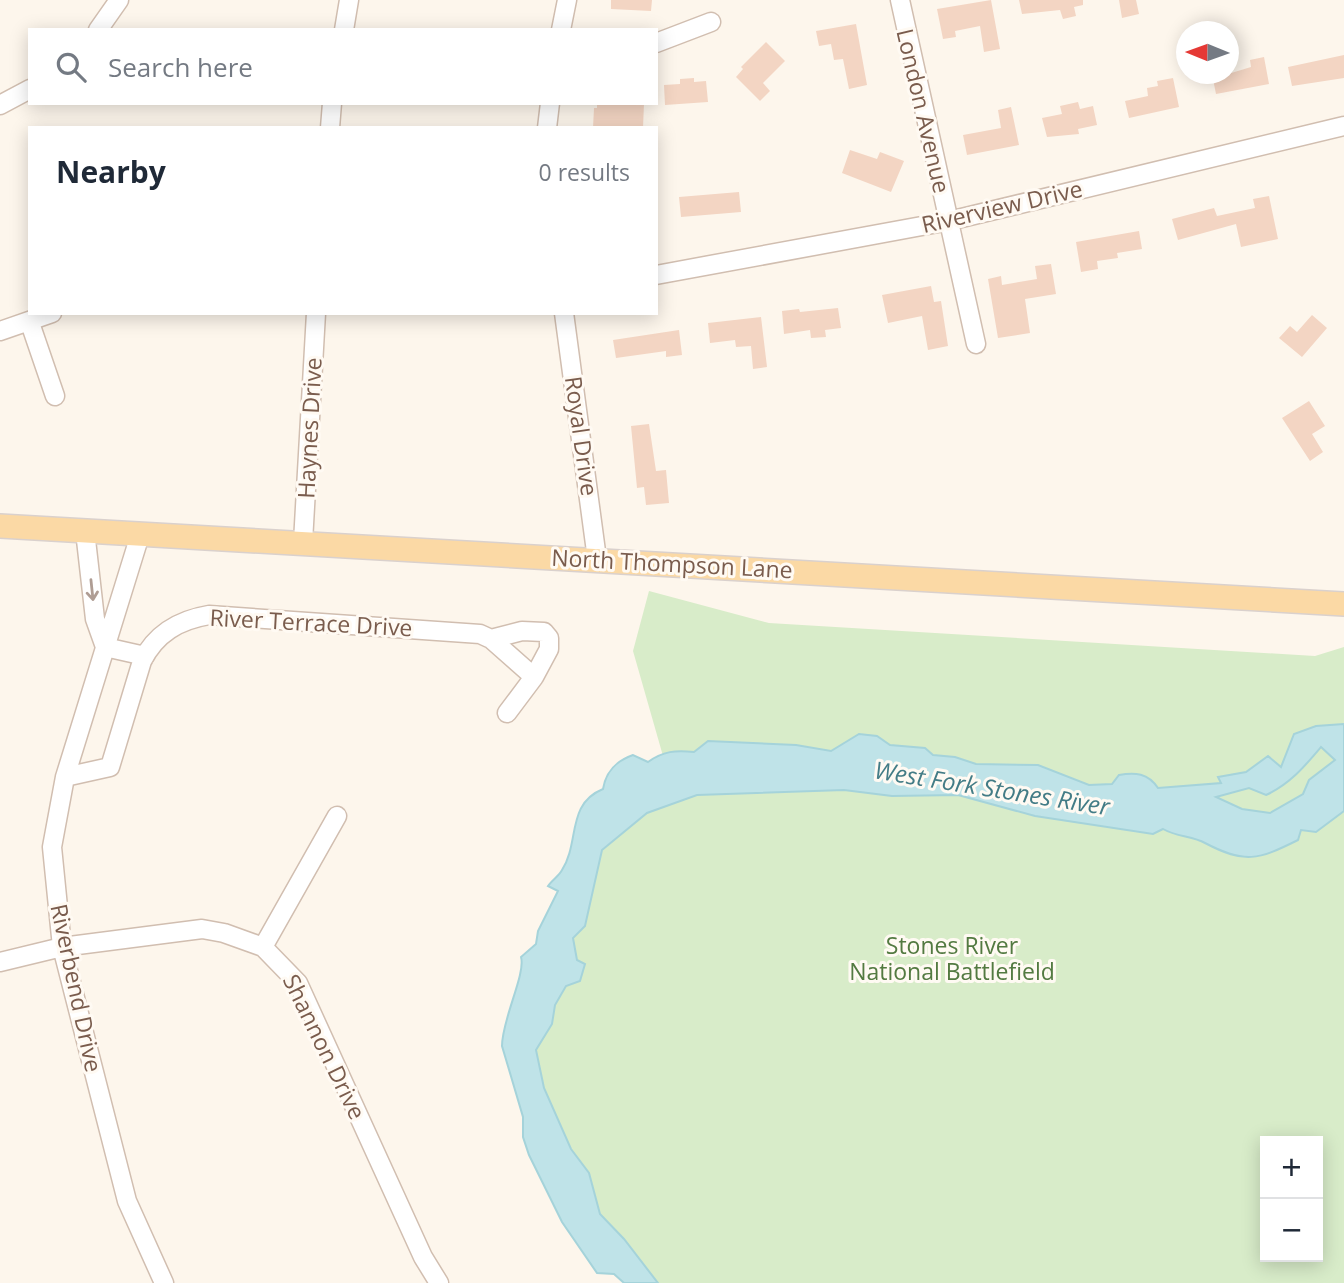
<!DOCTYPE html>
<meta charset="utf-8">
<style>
body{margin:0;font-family:"Open Sans",sans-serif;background:#f2f2f3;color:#1f2937}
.controls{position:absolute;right:21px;bottom:21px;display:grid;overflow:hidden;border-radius:0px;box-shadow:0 4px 18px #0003}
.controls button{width:63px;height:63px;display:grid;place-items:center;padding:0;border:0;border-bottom:2px solid #e0e1e3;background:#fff;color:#1f2937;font:35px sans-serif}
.compass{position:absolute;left:1176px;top:21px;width:63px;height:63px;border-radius:50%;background:#fff;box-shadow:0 4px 18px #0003;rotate:271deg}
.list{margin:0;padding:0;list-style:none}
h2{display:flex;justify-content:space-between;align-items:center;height:91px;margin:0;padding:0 28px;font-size:30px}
h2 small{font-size:23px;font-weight:400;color:#747a83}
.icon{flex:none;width:38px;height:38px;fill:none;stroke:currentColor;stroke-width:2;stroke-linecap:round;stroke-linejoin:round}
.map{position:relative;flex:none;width:1344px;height:1283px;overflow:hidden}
.search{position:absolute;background:#fff;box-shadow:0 4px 18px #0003;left:28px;top:28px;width:630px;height:77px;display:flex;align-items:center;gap:18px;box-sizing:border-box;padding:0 24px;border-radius:0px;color:#747a83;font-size:26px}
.panel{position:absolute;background:#fff;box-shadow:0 4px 18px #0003;left:28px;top:126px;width:630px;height:189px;border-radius:0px}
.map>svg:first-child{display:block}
.green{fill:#d8ecc9;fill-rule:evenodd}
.water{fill:#bfe3e8;stroke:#a5d3da;stroke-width:2;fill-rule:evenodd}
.building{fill:#f3d5c3}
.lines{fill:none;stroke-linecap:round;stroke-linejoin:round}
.minor-casing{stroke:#d1beb0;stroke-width:21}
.major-casing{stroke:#dad1cd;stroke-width:26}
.minor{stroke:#fff;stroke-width:18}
.major{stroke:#fbd9a5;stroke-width:23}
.oneway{stroke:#af9d94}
.labels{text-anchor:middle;stroke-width:6;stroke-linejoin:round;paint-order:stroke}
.street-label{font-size:23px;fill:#7a5c4d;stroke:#fffaf3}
.park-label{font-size:23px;fill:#537a41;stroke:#fffaf3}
.water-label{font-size:24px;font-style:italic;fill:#437c86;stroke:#fffaf3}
</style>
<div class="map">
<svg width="1344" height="1283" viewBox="0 0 1344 1283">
<rect width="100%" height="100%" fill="#fdf6ec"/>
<!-- green -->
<path class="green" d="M649 591 769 623 1315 656 1344 647V1283H658L624 1239 600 1214 589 1173 571 1150 544 1088 536 1050 549 1029 555 1005 564 990 573 938 585 925 602 850 673 791 633 651ZM1265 1141H1318V1257H1265Z"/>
<!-- water -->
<path class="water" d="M1344 724V811L1316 832 1301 830 1298 840C1258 860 1245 864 1205 843 1192 836 1177 837 1163 829L1153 834 1035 816 958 795 892 796 844 790 697 795 647 813 602 850 585 926 573 938 577 960 585 964 580 981 566 986 555 1005 552 1024 536 1050 544 1088 571 1149 589 1173 600 1214 624 1239 658 1283H624L614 1274 597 1273 562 1222 529 1155 523 1137V1117L502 1046C502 1019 526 974 521 957L536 944 538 931 558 891 548 886C552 880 559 876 562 870 580 842 566 804 603 789 606 771 616 761 633 755L648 762C663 751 676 750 694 752L708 741 796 745 831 751 859 734 877 736 890 745 925 748 933 755 955 757 976 764 1038 765 1089 785 1112 784 1119 775C1135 772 1148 773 1158 788L1221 783 1218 777 1246 772 1268 756 1281 767 1294 734 1316 726ZM1321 747 1335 760 1309 780 1303 794 1270 813 1242 809 1216 797 1249 788 1266 795C1290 784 1305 766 1321 747Z"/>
<!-- building -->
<path class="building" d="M611 0H652L651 11 611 9Z
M991 0 1000 49 984 52 980 26 955 31 956 37 943 39 937 9Z
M1019 0H1083V5L1074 7 1076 16 1063 19 1060 10 1022 14Z
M1119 0H1136L1139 14 1122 18Z
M856 24 867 85 849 89 843 59 834 60 831 44 819 46 816 31Z
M766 42 785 61 763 83 770 91 760 101 736 77 743 69 741 67Z
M1344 55V78L1292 86 1288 67Z
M1264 57 1269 84 1216 94 1212 74H1228L1251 67 1250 60Z
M694 78V82L706 81 708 102 665 105 664 85 680 84V79Z
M1173 78 1179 107 1129 118 1125 101 1148 96 1147 88 1158 86 1157 81Z
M1078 102 1080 109 1093 106 1097 125 1078 129 1079 134 1047 137 1042 118 1062 114 1060 106Z
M597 103H644L643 128H593L594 108H597Z
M1011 107 1019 145 967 155 963 135 1001 128 998 110Z
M850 150 877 159 880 152 904 161 891 192 842 173Z
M739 192 741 212 681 217 679 197Z
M1269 196 1278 239 1241 247 1236 224 1178 240 1172 219 1214 208 1217 216 1255 208 1253 199Z
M1139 231 1142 249 1117 253 1118 258 1097 261 1098 269 1081 272 1076 242Z
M1051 264 1056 294 1025 299 1030 333 998 338 988 279 1001 276 1002 285 1037 279 1035 266Z
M931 286 934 302 941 301 948 346 928 350 922 316 888 323 882 295Z
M838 308 841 328 825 330 826 337 811 338 810 330 784 334 782 311 799 309 800 312Z
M1312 315 1327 328 1302 357 1279 338 1290 326 1297 332Z
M761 317 767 367 753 369 751 346 736 347 735 340 710 343 708 323Z
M679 330 682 355 666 357V351L616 358 613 340Z
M1309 401 1325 426 1312 434 1323 452 1310 461 1282 418Z
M649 424 656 471 666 470 669 503 646 505 644 487 637 488 631 426Z"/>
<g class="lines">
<defs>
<path id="minor" d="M900 0 976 344
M98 30 119 0
M344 30 349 0
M561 30 567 0
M656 43 711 22
M0 105 30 89
M330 128 332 103
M547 128 550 103
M656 275 949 221 1344 126
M564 313 597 559
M30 323 55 396
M0 331 52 313
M85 531 95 619 105 647
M140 535 65 777 52 847 62 947 127 1201 164 1283
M303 542 316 313
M491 639 522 631 544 632 549 638V649L534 677
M105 647 145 656
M65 777 110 767 142 661C156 633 179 620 209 615L480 634 491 639 534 677 507 713
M263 947 337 816
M0 962 62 947 202 929 224 933 263 947 298 983 423 1257 439 1283"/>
<path id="major" d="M0 526 1344 604"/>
</defs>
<!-- minor casing -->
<use href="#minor" class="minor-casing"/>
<!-- major casing -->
<use href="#major" class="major-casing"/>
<!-- minor -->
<use href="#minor" class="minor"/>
<!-- major -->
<use href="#major" class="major"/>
</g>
<!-- one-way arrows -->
<defs><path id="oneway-shaft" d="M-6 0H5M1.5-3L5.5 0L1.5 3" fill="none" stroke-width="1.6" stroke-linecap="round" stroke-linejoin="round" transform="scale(1.75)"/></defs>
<use class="oneway" href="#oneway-shaft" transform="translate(92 590) rotate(84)"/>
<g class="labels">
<!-- street labels -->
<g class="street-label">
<text transform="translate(923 111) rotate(77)" y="8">London Avenue</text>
<text transform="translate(1002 207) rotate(-13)" y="8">Riverview Drive</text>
<text transform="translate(310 428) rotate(-87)" y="8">Haynes Drive</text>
<text transform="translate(581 436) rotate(82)" y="8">Royal Drive</text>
<text transform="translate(672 564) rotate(3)" y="8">North Thompson Lane</text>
<text transform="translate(311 623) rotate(3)" y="8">River Terrace Drive</text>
<text transform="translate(76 988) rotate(78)" y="8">Riverbend Drive</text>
<text transform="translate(324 1047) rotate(64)" y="8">Shannon Drive</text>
</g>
<!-- park labels -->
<g class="park-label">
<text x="952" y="954">Stones River<tspan x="952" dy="26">National Battlefield</tspan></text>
</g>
<!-- water labels -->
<g class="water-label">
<text transform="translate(992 789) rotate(9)" y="8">West Fork Stones River</text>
</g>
</g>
</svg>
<div class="controls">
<button>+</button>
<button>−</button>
</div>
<svg class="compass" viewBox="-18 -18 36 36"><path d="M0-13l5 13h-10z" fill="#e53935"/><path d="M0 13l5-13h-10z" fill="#747a83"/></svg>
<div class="search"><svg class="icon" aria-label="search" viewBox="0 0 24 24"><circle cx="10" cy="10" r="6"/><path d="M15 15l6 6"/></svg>Search here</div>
<section class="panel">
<h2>Nearby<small>0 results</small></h2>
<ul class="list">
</ul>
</section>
</div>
